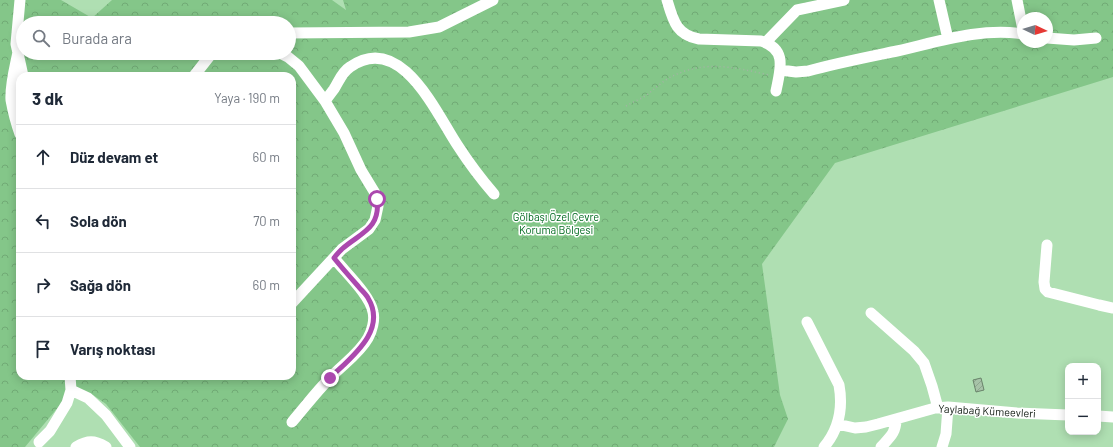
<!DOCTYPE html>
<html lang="tr">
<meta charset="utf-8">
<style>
body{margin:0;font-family:Barlow,sans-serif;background:#f6f6f7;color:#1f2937}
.controls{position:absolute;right:12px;bottom:12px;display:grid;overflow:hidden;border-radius:8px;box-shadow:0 2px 10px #0003}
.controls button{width:36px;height:36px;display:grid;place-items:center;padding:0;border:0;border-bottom:1px solid #e0e1e3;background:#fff;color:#1f2937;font:20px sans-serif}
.compass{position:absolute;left:1017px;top:12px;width:36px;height:36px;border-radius:50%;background:#fff;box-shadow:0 2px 10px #0003;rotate:94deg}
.stop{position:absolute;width:12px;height:12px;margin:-9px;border:3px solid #ab48ae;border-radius:50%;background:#fff}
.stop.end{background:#ab48ae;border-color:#fff;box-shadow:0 1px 4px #0008}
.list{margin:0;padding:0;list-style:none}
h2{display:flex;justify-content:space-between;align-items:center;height:52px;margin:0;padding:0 16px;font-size:17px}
h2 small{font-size:13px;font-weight:400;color:#747a83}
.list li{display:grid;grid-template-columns:26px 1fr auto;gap:12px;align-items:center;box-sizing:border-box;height:64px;padding:0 16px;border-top:1px solid #e0e1e3}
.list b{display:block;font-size:15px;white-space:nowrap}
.list em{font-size:13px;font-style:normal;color:#747a83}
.icon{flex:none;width:22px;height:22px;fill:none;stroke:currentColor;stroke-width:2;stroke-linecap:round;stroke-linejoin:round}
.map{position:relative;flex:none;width:1113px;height:447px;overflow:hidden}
.search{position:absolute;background:#fff;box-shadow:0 2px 10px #0003;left:16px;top:16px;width:280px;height:44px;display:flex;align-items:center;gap:10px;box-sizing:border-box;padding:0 14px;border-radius:22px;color:#747a83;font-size:15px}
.panel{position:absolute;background:#fff;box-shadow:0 2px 10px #0003;left:16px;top:72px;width:280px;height:308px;border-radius:12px}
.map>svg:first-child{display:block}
.green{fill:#afdfb2;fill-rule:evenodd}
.forest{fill:url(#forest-crowns);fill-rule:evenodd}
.building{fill:url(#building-hatch);stroke:#69836a}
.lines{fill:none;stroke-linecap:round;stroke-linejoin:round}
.path{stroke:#a4b3a5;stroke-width:1.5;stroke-dasharray:1 3;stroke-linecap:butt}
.minor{stroke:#fff;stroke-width:11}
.route{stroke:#ab48ae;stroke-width:5}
.labels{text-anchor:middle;stroke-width:3;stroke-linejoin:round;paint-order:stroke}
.park-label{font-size:11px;fill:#006a1f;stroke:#fff}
.street-label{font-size:11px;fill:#0f1910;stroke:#fff}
</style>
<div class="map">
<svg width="1113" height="447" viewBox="0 0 1113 447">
<defs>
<pattern id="forest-crowns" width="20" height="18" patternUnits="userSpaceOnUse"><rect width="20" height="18" fill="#84c689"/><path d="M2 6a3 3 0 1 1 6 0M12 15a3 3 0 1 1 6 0" fill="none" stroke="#71aa75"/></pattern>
<pattern id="building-hatch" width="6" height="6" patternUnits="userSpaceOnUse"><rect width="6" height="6" fill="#a7c3a8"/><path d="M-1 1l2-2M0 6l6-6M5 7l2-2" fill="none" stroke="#8fa790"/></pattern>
</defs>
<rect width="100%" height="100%" fill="#ecfeed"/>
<!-- green -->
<path class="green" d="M0 0H1113V447H0ZM1023 18H1047V42H1023ZM23 23H289V53H23ZM20 76H292V376H20ZM1068 366H1098V432H1068Z"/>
<!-- forest -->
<path class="forest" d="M0 0H61L92 18 112 0H332L346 10 343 0H1113V77L835 163 762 264 780 395 788 419 774 447H140L106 404 93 395 69 394 25 447H0ZM1023 18H1047V42H1023ZM23 23H289V53H23ZM20 76H292V376H20Z"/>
<!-- building -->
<path class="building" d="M981 378 984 390 976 392 973 380Z"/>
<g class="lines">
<!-- path -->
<path class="path" d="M626 106C633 102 641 99 648 94 654 89 660 84 667 79 703 59 732 67 769 75"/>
<!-- minor -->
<path class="minor" d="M20 0 16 44 23 76
M667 0C673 20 676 35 699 39L761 41C788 49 780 70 776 91
M939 0 948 39
M1017 0 1023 30
M289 33 409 32 439 27 493 0
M1047 38 1074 40 1096 38
M766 42 797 10 844 0
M18 52C15 67 10 85 11 100 13 111 16 123 20 134
M280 53 288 57 299 66 325 101 344 133 361 170 375 193 378 206 375 220 369 229 342 249 292 303
M780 70 796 72 808 71C837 63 868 57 897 51 937 42 982 27 1023 34
M194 76 212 53
M325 101C328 97 331 93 334 89 339 81 342 72 350 67 401 31 436 113 458 146 469 163 481 179 494 194
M1047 245 1044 282 1045 289 1048 292 1099 305 1113 308
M871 313 914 351 924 363 932 386 938 408
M807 322 839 385C843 407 839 429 824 447
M70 376 71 390 88 398 106 415 130 447
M1098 416 1113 417
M292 422C305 407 316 392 330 378 342 365 359 354 368 338 372 331 375 320 373 312 370 295 345 272 334 258
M837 424 855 428 866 427 878 424 935 408 948 407 1017 413 1068 415
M39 442 50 431 67 403 71 390
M76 447C88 440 94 440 106 447
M881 447C890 437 896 433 896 419
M942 447 946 434 948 407"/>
</g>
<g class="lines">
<!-- route -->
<path class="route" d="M330 378C350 358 388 331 368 298 366 294 361 290 358 286 350 277 342 268 334 258 336 255 339 252 342 249 360 233 381 229 377 199"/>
</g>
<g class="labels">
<!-- park labels -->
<g class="park-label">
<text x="556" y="221">Gölbaşı Özel Çevre<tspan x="556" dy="13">Koruma Bölgesi</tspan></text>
</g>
<!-- street labels -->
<g class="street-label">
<text transform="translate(987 411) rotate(3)" y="4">Yaylabağ Kümeevleri</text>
</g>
</g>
</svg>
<div class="controls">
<button>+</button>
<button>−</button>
</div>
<svg class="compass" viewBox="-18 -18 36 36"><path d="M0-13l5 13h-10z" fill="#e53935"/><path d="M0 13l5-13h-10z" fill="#747a83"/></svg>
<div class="stop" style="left:377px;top:199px"></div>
<div class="stop end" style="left:330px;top:378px"></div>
<div class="search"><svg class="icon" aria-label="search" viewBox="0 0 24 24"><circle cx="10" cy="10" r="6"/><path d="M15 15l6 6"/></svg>Burada ara</div>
<section class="panel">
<h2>3 dk<small>Yaya · 190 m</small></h2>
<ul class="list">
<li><svg class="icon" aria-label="ahead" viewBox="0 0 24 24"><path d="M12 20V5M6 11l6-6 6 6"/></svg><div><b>Düz devam et</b></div><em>60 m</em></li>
<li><svg class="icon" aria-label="left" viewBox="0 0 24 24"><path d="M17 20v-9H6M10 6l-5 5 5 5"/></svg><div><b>Sola dön</b></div><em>70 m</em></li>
<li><svg class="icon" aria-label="right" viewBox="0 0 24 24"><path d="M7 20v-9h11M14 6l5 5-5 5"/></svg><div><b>Sağa dön</b></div><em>60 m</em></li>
<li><svg class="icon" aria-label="arrive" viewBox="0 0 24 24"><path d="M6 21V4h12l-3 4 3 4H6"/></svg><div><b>Varış noktası</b></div></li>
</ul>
</section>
</div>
